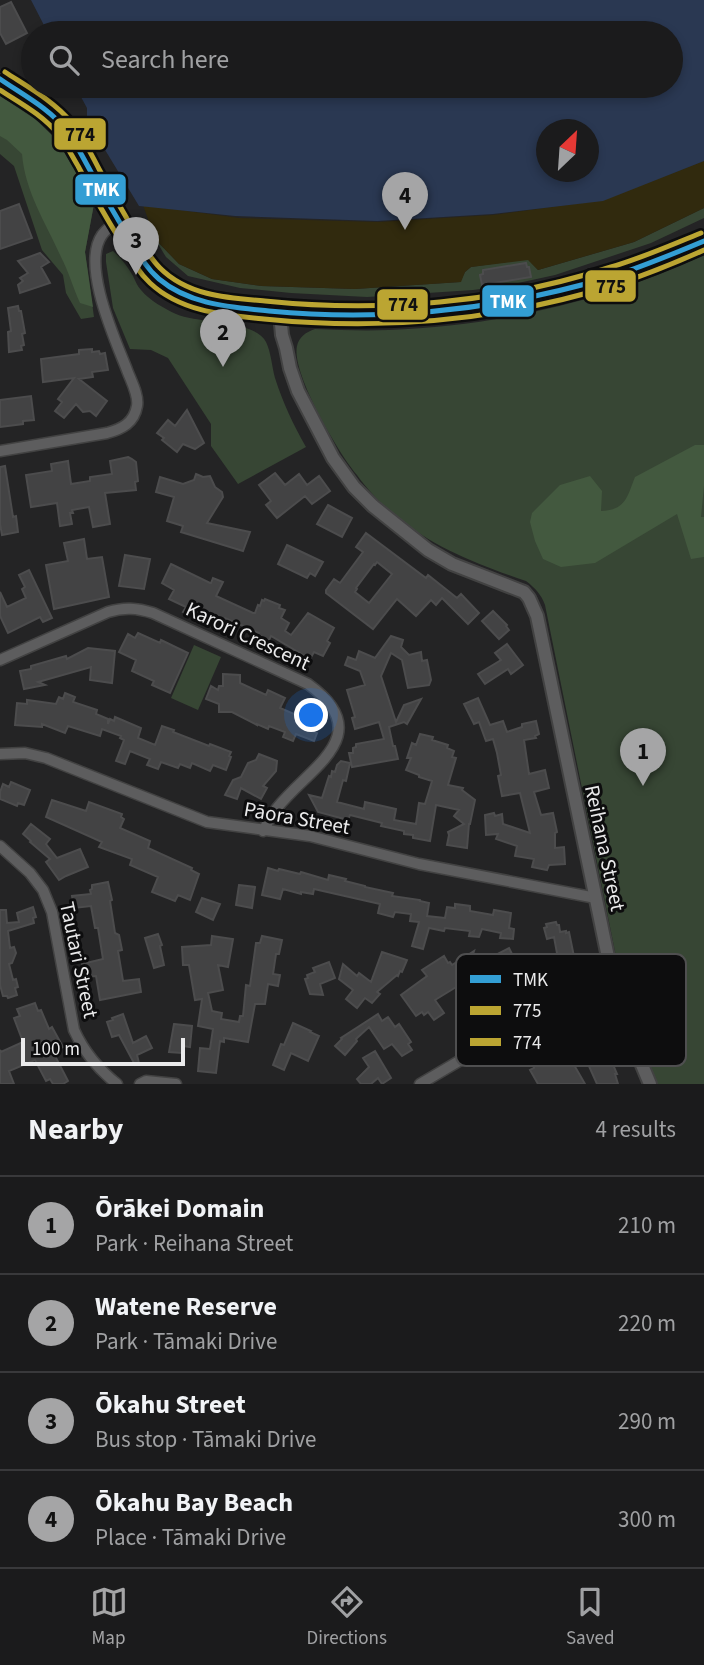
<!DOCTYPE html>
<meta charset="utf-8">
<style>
body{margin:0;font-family:"Source Sans 3",sans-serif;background:#242425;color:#f1f3f6}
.compass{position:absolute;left:536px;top:119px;width:63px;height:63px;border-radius:50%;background:#1b1b1c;box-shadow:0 4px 10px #0003;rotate:25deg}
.scale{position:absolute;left:21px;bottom:18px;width:164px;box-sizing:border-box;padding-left:7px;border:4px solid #eaeaeb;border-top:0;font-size:19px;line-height:24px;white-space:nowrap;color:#eaeaeb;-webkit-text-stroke:5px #0d0d0e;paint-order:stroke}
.you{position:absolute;left:312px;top:716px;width:24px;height:24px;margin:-18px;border:5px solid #fff;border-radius:50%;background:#1a73e8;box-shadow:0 0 0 10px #1a73e833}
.badge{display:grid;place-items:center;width:46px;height:46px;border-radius:50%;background:#a5a5a6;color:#111;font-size:23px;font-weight:700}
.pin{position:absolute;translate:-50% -58px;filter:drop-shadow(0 2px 4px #0008)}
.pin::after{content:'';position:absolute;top:37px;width:24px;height:21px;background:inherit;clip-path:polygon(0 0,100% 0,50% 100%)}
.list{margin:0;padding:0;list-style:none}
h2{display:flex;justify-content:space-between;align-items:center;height:91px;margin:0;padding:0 28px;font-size:30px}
h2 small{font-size:23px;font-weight:400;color:#a0a1a3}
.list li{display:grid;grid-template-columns:46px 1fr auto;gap:21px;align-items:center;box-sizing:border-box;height:98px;padding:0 28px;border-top:2px solid #39393b}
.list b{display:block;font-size:26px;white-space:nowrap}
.list p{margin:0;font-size:23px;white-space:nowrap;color:#a0a1a3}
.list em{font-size:23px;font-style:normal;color:#a0a1a3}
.icon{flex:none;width:38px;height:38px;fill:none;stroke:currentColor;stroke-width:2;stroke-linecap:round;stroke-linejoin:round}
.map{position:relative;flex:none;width:704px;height:1084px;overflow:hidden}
.search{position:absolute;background:#1b1b1c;box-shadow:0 4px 10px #0003;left:21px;right:21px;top:21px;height:77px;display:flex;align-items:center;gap:18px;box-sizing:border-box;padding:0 24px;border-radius:38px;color:#a0a1a3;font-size:26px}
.sheet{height:483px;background:#1b1b1c}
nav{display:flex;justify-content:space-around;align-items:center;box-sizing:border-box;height:98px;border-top:2px solid #39393b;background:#1b1b1c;font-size:19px;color:#a0a1a3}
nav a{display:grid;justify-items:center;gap:4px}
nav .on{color:#a5a5a6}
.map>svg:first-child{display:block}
.green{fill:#374634}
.forest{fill:#43593f}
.sand{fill:#312a0e}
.water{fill:#2a3852;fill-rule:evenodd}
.building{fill:#434344;stroke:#4c4c4d;stroke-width:2;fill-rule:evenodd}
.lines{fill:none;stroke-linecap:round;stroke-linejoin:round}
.minor-casing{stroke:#424242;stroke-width:13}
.tertiary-casing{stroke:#424242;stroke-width:16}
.primary-casing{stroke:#424242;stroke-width:19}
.minor{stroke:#5d5d5e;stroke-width:10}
.tertiary{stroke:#5d5d5e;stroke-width:12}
.primary{stroke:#635b5f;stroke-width:16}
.bus-1-casing{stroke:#0d0d0e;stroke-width:10}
.bus-2-casing{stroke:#0d0d0e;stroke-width:10}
.bus-3-casing{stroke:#0d0d0e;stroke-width:10}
.bus-1{stroke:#339ed4;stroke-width:5}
.bus-2{stroke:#bba532;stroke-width:5}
.bus-3{stroke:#bba532;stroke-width:5}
.labels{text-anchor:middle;stroke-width:6;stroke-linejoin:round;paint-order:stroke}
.street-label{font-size:21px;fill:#eaeaeb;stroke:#0d0d0e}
.key{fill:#0d0d0e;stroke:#4f4f50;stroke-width:2}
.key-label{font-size:19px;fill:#eaeaeb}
.line-badge{stroke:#0d0d0e;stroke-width:2.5}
.badge-label{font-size:19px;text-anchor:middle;font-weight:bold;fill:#fff}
.pale-badge-label{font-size:19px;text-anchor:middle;font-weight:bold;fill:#111}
</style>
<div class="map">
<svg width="704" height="1084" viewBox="0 0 704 1084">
<rect width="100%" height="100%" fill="#242425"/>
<!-- green -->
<path class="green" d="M0 96 35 119 57 140 94 204 85 252 94 317 81 319 66 293 63 275 42 250 14 166 0 154Z
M704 208V218L651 243 555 275 509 285 473 290 367 297 291 293 240 288 188 276 166 257 155 239 179 264 212 279 262 286 355 289 460 282 465 272 471 267 528 259 538 270 634 242Z
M113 251C121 258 128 267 133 276 135 280 137 286 141 290 149 300 165 309 176 314 199 324 255 320 266 342 271 352 272 367 275 378 283 403 293 424 306 447L238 484 211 446V424L168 358 151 350 130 349 113 308 106 262V254Z
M704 255V1084H657L628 1016 545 605C541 594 535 588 526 581 479 565 432 547 393 514 380 503 367 489 357 475 339 454 291 373 297 346 299 337 306 332 315 329 339 330 364 331 389 330 498 326 605 301 704 255Z
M194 645 221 657 198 710 171 698Z"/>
<!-- forest -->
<path class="forest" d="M0 96 35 119 57 140 94 204 85 252 93 307 80 303C73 288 69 272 61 257 46 223 25 192 22 154L7 140 0 136Z
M695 445H704V486L701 517H704V557L691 559 677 514 595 563 561 567 543 559 535 541 530 522 532 513 560 485 590 476 602 491 601 511C626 510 627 497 635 477Z"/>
<!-- sand -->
<path class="sand" d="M704 161V208L634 242 538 270 528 260 471 267 465 272 461 282 355 289 262 286 212 279 179 264 155 239 143 205 239 218 378 222 493 215 603 200Z"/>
<!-- water -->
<path class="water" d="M31 0H704V161L603 201 493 214 377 221 235 216 139 206 87 120V108L75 86H671V33H48ZM546 130H588V172H546Z"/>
<!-- building -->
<path class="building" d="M11 2 27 33 6 44 0 33V7Z
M19 204 32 238 0 249V211Z
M40 253 49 262 41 267 50 283 20 293 18 285 23 281 20 278 28 273 18 261Z
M526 263 527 267H529L531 277 482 285 480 275 483 274V270Z
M18 306 19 311H21L25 333 22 334 24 345 21 346 22 350 9 352 8 332 11 331 8 308Z
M92 349V352L99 351 100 354 105 353 108 370 92 372 93 377 79 379 107 401 96 416 90 411 83 412 76 404 64 418 55 411 62 402 58 399 74 378 43 382 41 359 79 354V350Z
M31 396 34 420 23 421V424L0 427V400Z
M187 410 204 443 195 449 183 444 177 452 162 440 164 438 157 433 168 420 175 426Z
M128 457 132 459 136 462 138 481 135 482 136 490 105 493 110 524 93 527 89 507 72 510 73 513H70L72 524 60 526 57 503 31 507 26 475 52 471 51 464 68 461 71 484 90 481V477L112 474 110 461Z
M5 466 13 517 16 516 18 532 2 535 0 524V467Z
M275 473 285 485 299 474 307 485 319 476 330 491 312 504 305 496 277 518 266 505 271 501 259 485Z
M196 474 203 477 210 476 215 487 222 492 223 497 207 523 250 532 243 551 181 532 183 526 167 521 174 497 156 492 160 477 183 484 194 480Z
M328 505 352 518 342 537 317 524Z
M366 533 426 578 428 575 457 598 461 594 479 613 468 624 442 598 436 605 431 600 416 616 397 599 373 629 326 593V590L334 579 340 583 363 552 356 547ZM377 562 392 574 369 603 355 592 357 589 356 588 374 564 375 565Z
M84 539 87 559 102 557 109 597 54 609 46 565 68 561 64 543Z
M287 545 323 562 315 576 310 573 307 578 278 564Z
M125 555 150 559 144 589 119 586Z
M171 564 210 583H211L213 578 223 582 216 596 253 613H255L258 605 260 606 262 600 264 601 265 599 280 605 279 608 285 610 281 618 289 623 285 631 291 635 308 613 334 628 327 641 330 643 323 656 314 652 310 659 271 636 266 646 254 642 259 633 225 618 222 625 196 612 194 617 183 612 186 607 169 599 174 590 162 583Z
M29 570 52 618 43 622 40 617 8 633 0 616V592L7 607 26 598 22 589 25 587 19 575Z
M493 611 507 625 506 626 509 630 499 639 482 621Z
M138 633 160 643 161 640 188 653 170 693 152 685 154 681 132 671 136 660 119 652 128 634 135 638Z
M391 636 403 640 401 647 409 655 421 652 422 661 427 660 431 680 429 685 408 688 402 660 391 653 381 676 396 722 404 705 421 699 407 724 404 722 389 727 393 746H395L398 759 352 767 349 753H353V748L356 747V744L384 739 379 722 355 729 352 718 355 717 347 690 365 685 360 671 345 665 348 657 356 660 359 651 375 658Z
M507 644 523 665 511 674 508 669 485 684 478 674 501 660 495 653Z
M88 648 115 651 112 683 90 680 91 667 38 682 45 685 24 689 20 671 31 669V666L66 656 67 659Z
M223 674 240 675V683L266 695 268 690 285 698 280 708 299 716 298 720 313 726 311 731 317 733 314 741 296 734 293 741 283 737 285 732 269 726 268 729 257 724V725L232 712H219V704L206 699 211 686 218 690 219 686H223Z
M65 693 75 697 73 702 97 710 96 714 108 719V724L110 719 114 721 115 717 141 728 138 738 155 745 162 726 174 730 173 732 209 746 210 744 231 752 229 756 231 757 226 770 213 765 210 771 192 763 190 768 180 764 178 768 161 762 158 769 147 765 150 759 130 751 125 764 116 761 124 740 120 738 121 736 102 729 100 736 68 726 65 733 42 724V727L15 725 17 703 27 704V700L56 704 59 697 63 699Z
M478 698 490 725 503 721 507 732 522 727V724L536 721 539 734 535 736 536 738 524 740 529 774 545 770 549 788 534 792 541 815 553 813 557 832 555 833V848L564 847 565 864 549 865 547 870 532 867 534 859 515 856 517 846 496 839 498 834 486 835 485 815 494 813 495 816 502 814 503 824 530 833 520 793 502 796 498 776 501 775 497 753 493 739 486 741 479 722 474 724 464 704Z
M420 734 433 737 432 740 448 745 447 748 454 751 452 757 456 758 448 785 463 788 462 790 475 800 470 824H469L467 848 447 845 449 835 448 832 464 824 454 816 459 810 436 805 430 841 413 838V835L404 834V831L381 826 382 823 350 815 348 820 318 812 309 795 322 798 329 776 331 777 332 771 335 772 337 765 341 761 350 763 346 781 343 780 337 802 364 809 365 802 396 809 394 820 416 824 419 803 425 804 432 781 419 777V775L406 770 411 758H407L412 743 416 745Z
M259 754 277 761 276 771 263 786 267 788 261 799 241 788 237 799 225 795 233 780 241 777 248 763 256 760Z
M11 782 30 790 24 805 18 803 17 806 0 799V792L3 784 9 787Z
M52 800 86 811 89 802 122 814 121 817 124 819 120 828 150 841 148 848 192 868 191 870 199 874 190 900 178 895 175 901 152 892 158 877 130 865 132 859 99 847 102 842 46 817Z
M31 824 50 839 46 844 57 858 80 849 88 867 66 876 59 880 46 862 50 859 30 842 31 841 23 834Z
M268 868 278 871 279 869 300 874 301 872 328 880 329 875 346 879 345 881 365 886V887L393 893 392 896 420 900V901L429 903 427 916 445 918 447 907 455 908V904L470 906V911L493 915 494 910 511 913 509 928 514 929 513 939 500 938 501 933 482 929 479 937 469 936 470 931 445 928 444 931 429 928 423 949 412 946 419 922 410 921 411 914 395 912 393 917 378 913 380 904 314 889 313 894 301 892V894L283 889 280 899 262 895Z
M108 882 112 900 110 901 115 933 119 935 122 950 118 951 123 981 139 979 141 992 100 1000 96 976 86 977V974L84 975 82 964 103 959 98 928H95L91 906 74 908 72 896 91 894 90 890 92 889V885Z
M239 885 255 887 252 908 236 905Z
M202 898 220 904 213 920 196 912Z
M33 907 36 917 33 918 34 923 8 931 10 948 14 947 16 953 12 963 9 964 13 980 16 979 18 987 15 988 17 995 8 998 7 996H3L0 985V910H6L7 923 19 922 17 913Z
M556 922 557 925H559L560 932 566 931V933L569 932 581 991 551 997 547 980 535 982 533 969 559 964 554 937 547 939 544 928 547 927 546 924Z
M158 934 162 945 160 946 164 965 154 968 145 938Z
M212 936 233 939 228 967 218 965 223 990 208 993 212 1011 222 1013 221 1019 239 1022 240 1016H243L246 985 250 986 256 943H260L262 936 282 940 279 954H276L273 974 280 975 278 986 268 984 265 1004H255L248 1042 224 1038V1042L220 1041 216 1073 198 1071 200 1048 210 1049 213 1029 198 1026 202 999 195 1000 189 965H183L182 947 211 945Z
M509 948 512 954 510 956 516 966 498 976 493 966 479 975 484 987 474 993 466 981 435 1000 444 1013 434 1020 428 1012 424 1015 422 1012 416 1016 401 995 427 976 422 970 444 956 448 963 450 962 452 965 474 951 470 964 483 956 486 960Z
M382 952 407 960 402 972 400 971 398 976 397 975 377 992 380 994 372 1003 365 998 357 1008 346 999 353 990 339 979 343 964 357 976 359 973 371 982Z
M329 962 335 978 320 984 323 995 310 994 305 979 308 978 307 975 315 972 313 968Z
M35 1003 38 1011 41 1010 49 1029 52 1027 63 1047 53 1052 68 1081 63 1084H53L50 1079 46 1081 35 1060 9 1071 14 1084H0V1050L1 1052 23 1042 14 1018 20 1016 17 1009Z
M123 1014 133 1043 146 1036 152 1048 137 1055 139 1063 135 1065 119 1035 112 1037 107 1022 113 1020 112 1018Z
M378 1014 382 1021 388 1017 395 1027 399 1024 411 1042 408 1044 412 1050 402 1056 392 1044 384 1049 369 1027 356 1039 357 1041 345 1055 335 1046 342 1039 341 1038Z
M293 1023 311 1031 310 1032 319 1036 308 1061 291 1053 284 1070 273 1065 281 1044 284 1045Z
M174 1024 192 1026 190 1047 183 1046 182 1053 169 1052Z
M550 1027 554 1033 555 1032 585 1084H538L530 1070 534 1068V1064L552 1052 541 1033Z
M586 1030 589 1037 595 1035 605 1057 609 1055 617 1074H615L618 1084H597L575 1035Z
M375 1051 391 1078 382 1084 378 1078 371 1084H361L357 1079 369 1067 363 1058Z"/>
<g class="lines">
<defs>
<path id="minor" d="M0 451 107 433C122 429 134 423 137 406 139 395 131 381 127 370 115 339 81 265 102 235 106 229 113 225 119 222
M0 660 108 612C124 607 137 608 153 613L308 684C379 735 309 767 277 808 272 815 267 823 263 831
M0 754 25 753 46 758 207 822 310 836 419 864 596 898
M0 846 30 873 43 890 52 912 74 1030C84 1052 98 1069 117 1084
M140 1084 146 1081 176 1084
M420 1084 532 1018 551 1013 619 1010"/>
<path id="tertiary" d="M280 313 282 335 286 348 290 368 298 391 333 458 354 487 373 506 428 550 452 564 524 592 529 598 537 616 619 1010 650 1084"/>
<path id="primary" d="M0 79C23 95 50 109 67 131 75 142 81 155 88 167 101 191 114 214 128 237 137 252 146 268 159 279 185 303 219 305 253 309 373 325 494 311 610 277 642 267 673 254 704 241"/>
</defs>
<!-- minor casing -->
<use href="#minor" class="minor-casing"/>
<!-- tertiary casing -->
<use href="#tertiary" class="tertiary-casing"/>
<!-- primary casing -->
<use href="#primary" class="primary-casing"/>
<!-- minor -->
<use href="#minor" class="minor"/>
<!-- tertiary -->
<use href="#tertiary" class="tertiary"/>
<!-- primary -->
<use href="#primary" class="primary"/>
<defs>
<path id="bus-1" d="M0 79C23 95 49 108 67 131 76 143 83 158 91 172 103 194 115 215 128 236 137 251 145 267 159 279 190 305 231 307 269 311 384 322 499 310 610 277 642 267 673 254 704 241"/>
<path id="bus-2" d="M0 90C20 103 43 115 59 135 66 144 72 156 78 166 91 191 105 216 120 240 129 255 137 271 150 283 181 312 224 315 264 319 382 331 502 320 615 285 645 275 675 263 704 250"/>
<path id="bus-3" d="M5 72C28 87 54 101 72 123 83 137 91 154 99 169 111 191 123 212 136 234 143 246 150 258 160 268 188 296 228 298 265 301 381 313 500 303 611 267 642 258 671 245 701 233"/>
</defs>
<!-- bus-1 casing -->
<use href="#bus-1" class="bus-1-casing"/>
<!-- bus-2 casing -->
<use href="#bus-2" class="bus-2-casing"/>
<!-- bus-3 casing -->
<use href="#bus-3" class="bus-3-casing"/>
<!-- bus-1 -->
<use href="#bus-1" class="bus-1"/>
<!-- bus-2 -->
<use href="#bus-2" class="bus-2"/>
<!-- bus-3 -->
<use href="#bus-3" class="bus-3"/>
</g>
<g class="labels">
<!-- street labels -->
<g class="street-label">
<text transform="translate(248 636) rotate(25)" y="7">Karori Crescent</text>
<text transform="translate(297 818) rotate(10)" y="7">Pāora Street</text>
<text transform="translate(605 848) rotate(78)" y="7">Reihana Street</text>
<text transform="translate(79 960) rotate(78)" y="7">Tautari Street</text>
</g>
</g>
<!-- legend -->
<rect x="456" y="954" width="230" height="112" rx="10" class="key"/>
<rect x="470" y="975" width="31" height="8" fill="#339ed4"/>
<rect x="470" y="1006" width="31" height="9" fill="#bba532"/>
<rect x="470" y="1038" width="31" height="8" fill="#bba532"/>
<g class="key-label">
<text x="513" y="986">TMK</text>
<text x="513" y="1017">775</text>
<text x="513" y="1049">774</text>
</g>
<g class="line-badge">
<rect x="53" y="117" width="54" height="34" rx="7" fill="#bba532"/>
<rect x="74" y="173" width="53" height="33" rx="7" fill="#339ed4"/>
<rect x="584" y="269" width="53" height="34" rx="7" fill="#bba532"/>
<rect x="481" y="284" width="54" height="34" rx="7" fill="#339ed4"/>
<rect x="376" y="288" width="53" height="33" rx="7" fill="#bba532"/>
</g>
<g class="badge-label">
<text x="101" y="196">TMK</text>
<text x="508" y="308">TMK</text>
</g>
<g class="pale-badge-label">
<text x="80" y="141">774</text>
<text x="611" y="293">775</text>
<text x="403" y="311">774</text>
</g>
</svg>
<svg class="compass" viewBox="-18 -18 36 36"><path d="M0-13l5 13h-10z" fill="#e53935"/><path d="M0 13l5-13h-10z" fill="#a0a1a3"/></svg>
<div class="scale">100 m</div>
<div class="you"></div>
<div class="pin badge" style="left:643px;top:786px">1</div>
<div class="pin badge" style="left:223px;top:367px">2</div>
<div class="pin badge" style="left:136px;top:275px">3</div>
<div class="pin badge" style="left:405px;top:230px">4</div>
<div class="search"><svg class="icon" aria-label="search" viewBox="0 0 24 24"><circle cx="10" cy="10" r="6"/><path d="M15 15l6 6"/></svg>Search here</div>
</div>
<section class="sheet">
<h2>Nearby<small>4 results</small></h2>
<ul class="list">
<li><span class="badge">1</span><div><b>Ōrākei Domain</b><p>Park · Reihana Street</p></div><em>210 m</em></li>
<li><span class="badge">2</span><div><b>Watene Reserve</b><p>Park · Tāmaki Drive</p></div><em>220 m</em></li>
<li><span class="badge">3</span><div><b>Ōkahu Street</b><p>Bus stop · Tāmaki Drive</p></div><em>290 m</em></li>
<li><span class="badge">4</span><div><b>Ōkahu Bay Beach</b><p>Place · Tāmaki Drive</p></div><em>300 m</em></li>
</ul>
</section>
<nav>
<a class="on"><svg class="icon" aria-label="map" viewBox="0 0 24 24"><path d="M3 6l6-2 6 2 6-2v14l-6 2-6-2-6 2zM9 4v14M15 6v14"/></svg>Map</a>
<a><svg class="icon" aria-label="directions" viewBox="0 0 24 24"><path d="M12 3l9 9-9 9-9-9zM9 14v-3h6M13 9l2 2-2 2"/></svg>Directions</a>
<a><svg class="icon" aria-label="saved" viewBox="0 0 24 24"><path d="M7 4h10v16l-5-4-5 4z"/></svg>Saved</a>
</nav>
